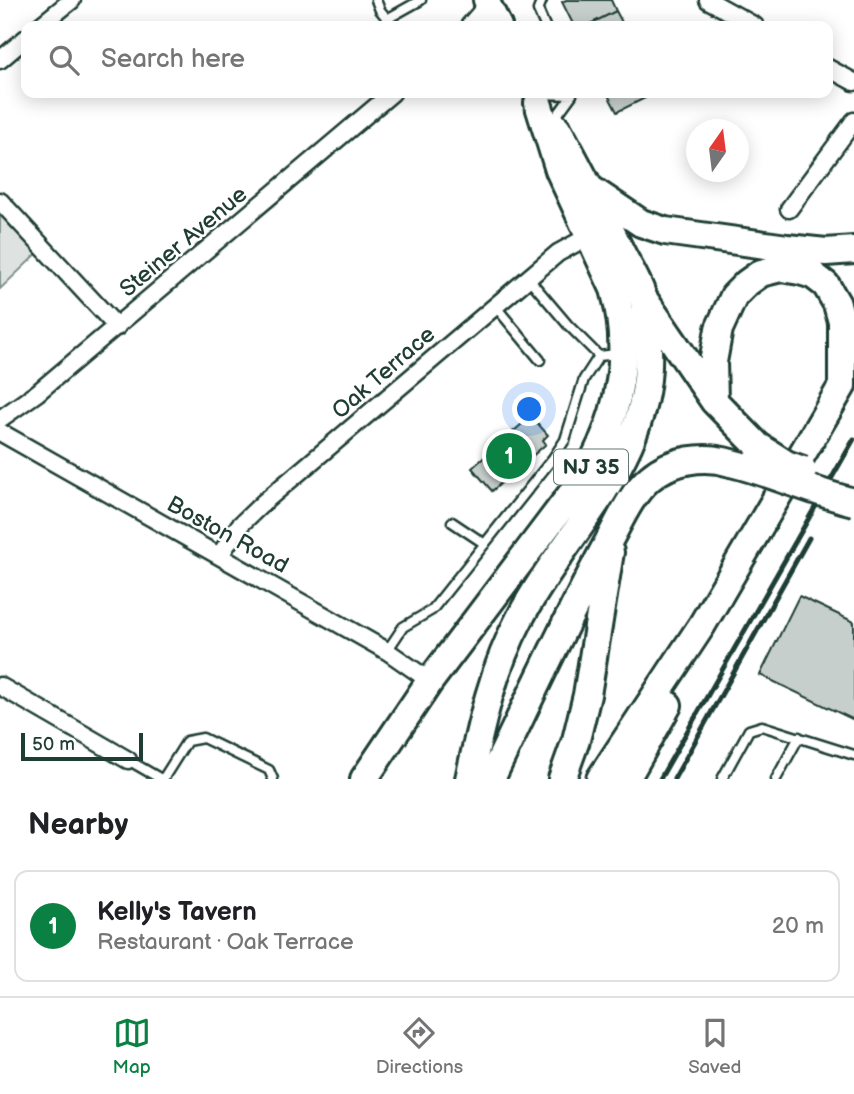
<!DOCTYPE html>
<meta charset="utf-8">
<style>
body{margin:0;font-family:"Balsamiq Sans",sans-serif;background:#f6f6f6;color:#202124}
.compass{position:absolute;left:686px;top:119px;width:63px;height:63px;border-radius:50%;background:#fff;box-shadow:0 4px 18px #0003;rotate:14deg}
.scale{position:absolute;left:21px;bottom:18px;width:122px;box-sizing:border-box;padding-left:7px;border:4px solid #1f3d34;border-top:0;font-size:19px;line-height:24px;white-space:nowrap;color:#1f3d34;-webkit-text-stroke:5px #fff;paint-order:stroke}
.you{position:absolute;left:530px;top:410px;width:24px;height:24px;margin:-18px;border:5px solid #fff;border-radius:50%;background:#1a73e8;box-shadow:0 0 0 10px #1a73e833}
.badge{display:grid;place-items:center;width:46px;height:46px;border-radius:50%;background:#0b8043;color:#fff;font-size:23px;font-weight:700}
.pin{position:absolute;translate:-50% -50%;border:4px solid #fff;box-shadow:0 2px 7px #0006}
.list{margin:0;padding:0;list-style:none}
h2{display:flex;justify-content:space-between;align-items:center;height:91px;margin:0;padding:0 28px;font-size:30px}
h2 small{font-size:23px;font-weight:400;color:#757577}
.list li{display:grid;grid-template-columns:46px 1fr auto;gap:21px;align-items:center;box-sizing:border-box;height:112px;margin:0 14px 14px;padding:0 14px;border:2px solid #e0e0e0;border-radius:14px}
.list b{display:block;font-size:26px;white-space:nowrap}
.list p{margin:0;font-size:23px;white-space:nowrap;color:#757577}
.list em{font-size:23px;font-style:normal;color:#757577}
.icon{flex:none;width:38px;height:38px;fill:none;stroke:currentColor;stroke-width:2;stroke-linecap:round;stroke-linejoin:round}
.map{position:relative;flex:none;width:854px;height:779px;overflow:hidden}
.search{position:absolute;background:#fff;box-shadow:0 4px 18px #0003;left:21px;right:21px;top:21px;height:77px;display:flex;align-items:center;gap:18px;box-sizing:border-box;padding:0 24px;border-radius:14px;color:#757577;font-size:26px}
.sheet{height:217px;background:#fff}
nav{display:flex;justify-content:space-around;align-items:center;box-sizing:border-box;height:98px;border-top:2px solid #e0e0e0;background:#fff;font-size:19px;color:#757577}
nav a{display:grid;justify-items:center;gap:4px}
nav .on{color:#0b8043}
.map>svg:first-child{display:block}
.green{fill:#dee3e2;stroke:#7e908b;stroke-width:2}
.building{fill:#c7cfcc;stroke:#1f3d34;stroke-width:2}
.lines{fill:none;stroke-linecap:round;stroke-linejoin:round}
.service-casing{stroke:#1f3d34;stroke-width:13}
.minor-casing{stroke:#1f3d34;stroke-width:21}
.primary-casing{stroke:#1f3d34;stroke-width:30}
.trunk-casing{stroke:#1f3d34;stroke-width:32}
.service{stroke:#fff;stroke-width:8}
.minor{stroke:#fff;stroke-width:16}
.primary{stroke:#fff;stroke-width:24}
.trunk{stroke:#fff;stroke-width:26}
.rail{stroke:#1f3d34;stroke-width:5}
.trunk-bridge-casing{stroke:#1f3d34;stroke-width:32;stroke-linecap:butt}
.trunk-bridge{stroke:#fff;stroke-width:26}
.labels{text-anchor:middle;stroke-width:5;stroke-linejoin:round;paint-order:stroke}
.shield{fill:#fff;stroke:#627771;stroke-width:2}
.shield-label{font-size:21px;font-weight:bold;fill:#1f3d34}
.street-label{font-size:23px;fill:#1f3d34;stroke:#fff}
</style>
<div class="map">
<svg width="854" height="779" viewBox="0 0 854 779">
<rect width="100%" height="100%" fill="#fff"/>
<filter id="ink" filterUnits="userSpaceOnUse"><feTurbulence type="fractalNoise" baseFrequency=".0143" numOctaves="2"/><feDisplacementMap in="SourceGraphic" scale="14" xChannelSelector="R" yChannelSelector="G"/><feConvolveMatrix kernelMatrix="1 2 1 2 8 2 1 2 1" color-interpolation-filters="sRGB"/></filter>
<g filter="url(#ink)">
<!-- green -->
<path class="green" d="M0 203 42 249 0 289Z"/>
<!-- building -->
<path class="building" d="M566 0H611L616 11 586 26H574L562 2Z
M616 11 624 26H586Z
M607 93H655L617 112Z
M531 416 548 435 543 440 546 444 492 491 472 468Z
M799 596 854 622V720L760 675Z"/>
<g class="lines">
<defs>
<path id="service" d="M376 0 380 10 393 26
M542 0 538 10 545 26
M387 19 421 0
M538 94 572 95 553 121
M529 279 568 325 599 356 617 354
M496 307 540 360
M452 522 485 544
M387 651 403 627 432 610 553 458 565 440 584 379 599 356
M128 760 161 779
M163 779 187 741 203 738 269 770 273 779
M722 779 749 730 762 726 854 755
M776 779 799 737"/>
<path id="minor" d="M708 0 755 26
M40 26 72 0
M469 26 488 4
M0 60 26 38
M828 68 854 82
M0 201 117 327
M789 209 854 121
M0 419 37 393 392 93
M0 432 387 651 430 681
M220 555 239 526 264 502 558 253 589 236
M0 686 128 760"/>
<path id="primary" d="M486 0 499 26"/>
<path id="trunk" d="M592 190 641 223 665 231 787 248 826 252 854 250
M644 299 714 401 758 446
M364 779 430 681 585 476C619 418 633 356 614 289L559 170 538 103
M469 779C481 724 493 668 520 618 570 523 660 453 647 335 646 323 646 309 643 298 639 282 627 265 620 250 600 209 580 168 557 128
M491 779C529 700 565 621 607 544 620 521 630 495 650 478 672 459 705 455 731 463
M562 779 576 740 587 695 610 552
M600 779 702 625 842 386V322L837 304 826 285 813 275 800 271 781 268 761 273 747 283 734 296 719 329 713 362 714 401
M626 779 668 705"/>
</defs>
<!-- service casing -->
<use href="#service" class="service-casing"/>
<!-- minor casing -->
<use href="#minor" class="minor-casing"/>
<!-- primary casing -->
<use href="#primary" class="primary-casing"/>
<!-- trunk casing -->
<use href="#trunk" class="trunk-casing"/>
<!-- service -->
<use href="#service" class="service"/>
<!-- minor -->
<use href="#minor" class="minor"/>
<!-- primary -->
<use href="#primary" class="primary"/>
<!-- trunk -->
<use href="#trunk" class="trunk"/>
<!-- rail -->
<path class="rail" d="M660 779 854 439
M674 779 809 538"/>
<defs>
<path id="trunk-bridge" d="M758 446 786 464 803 470
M731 463C773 473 812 492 854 502"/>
</defs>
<!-- trunk-bridge casing -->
<use href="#trunk-bridge" class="trunk-bridge-casing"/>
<!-- trunk-bridge -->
<use href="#trunk-bridge" class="trunk-bridge"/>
</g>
</g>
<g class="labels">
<!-- shield labels -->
<rect class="shield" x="554" y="449.5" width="74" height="35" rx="5"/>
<g class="shield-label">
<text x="591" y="474">NJ 35</text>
</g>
<!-- street labels -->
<g class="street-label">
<text transform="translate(183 241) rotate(-40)" y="8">Steiner Avenue</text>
<text transform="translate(383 372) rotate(-41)" y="8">Oak Terrace</text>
<text transform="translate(228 534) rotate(29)" y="8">Boston Road</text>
</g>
</g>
</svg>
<svg class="compass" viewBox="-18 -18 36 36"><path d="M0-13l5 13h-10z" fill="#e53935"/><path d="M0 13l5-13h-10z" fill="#757577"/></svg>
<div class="scale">50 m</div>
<div class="you"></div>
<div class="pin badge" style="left:509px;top:456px">1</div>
<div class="search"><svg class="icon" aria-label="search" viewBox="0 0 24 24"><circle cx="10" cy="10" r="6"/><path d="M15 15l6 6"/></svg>Search here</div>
</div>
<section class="sheet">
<h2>Nearby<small></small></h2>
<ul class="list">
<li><span class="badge">1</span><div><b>Kelly's Tavern</b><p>Restaurant · Oak Terrace</p></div><em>20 m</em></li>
</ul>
</section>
<nav>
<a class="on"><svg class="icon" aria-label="map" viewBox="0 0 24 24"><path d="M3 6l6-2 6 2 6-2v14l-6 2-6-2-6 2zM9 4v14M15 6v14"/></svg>Map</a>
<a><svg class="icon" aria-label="directions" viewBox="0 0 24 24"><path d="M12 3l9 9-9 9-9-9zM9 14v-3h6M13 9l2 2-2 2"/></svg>Directions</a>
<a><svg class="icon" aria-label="saved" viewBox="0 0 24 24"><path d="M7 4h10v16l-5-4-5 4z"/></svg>Saved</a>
</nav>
